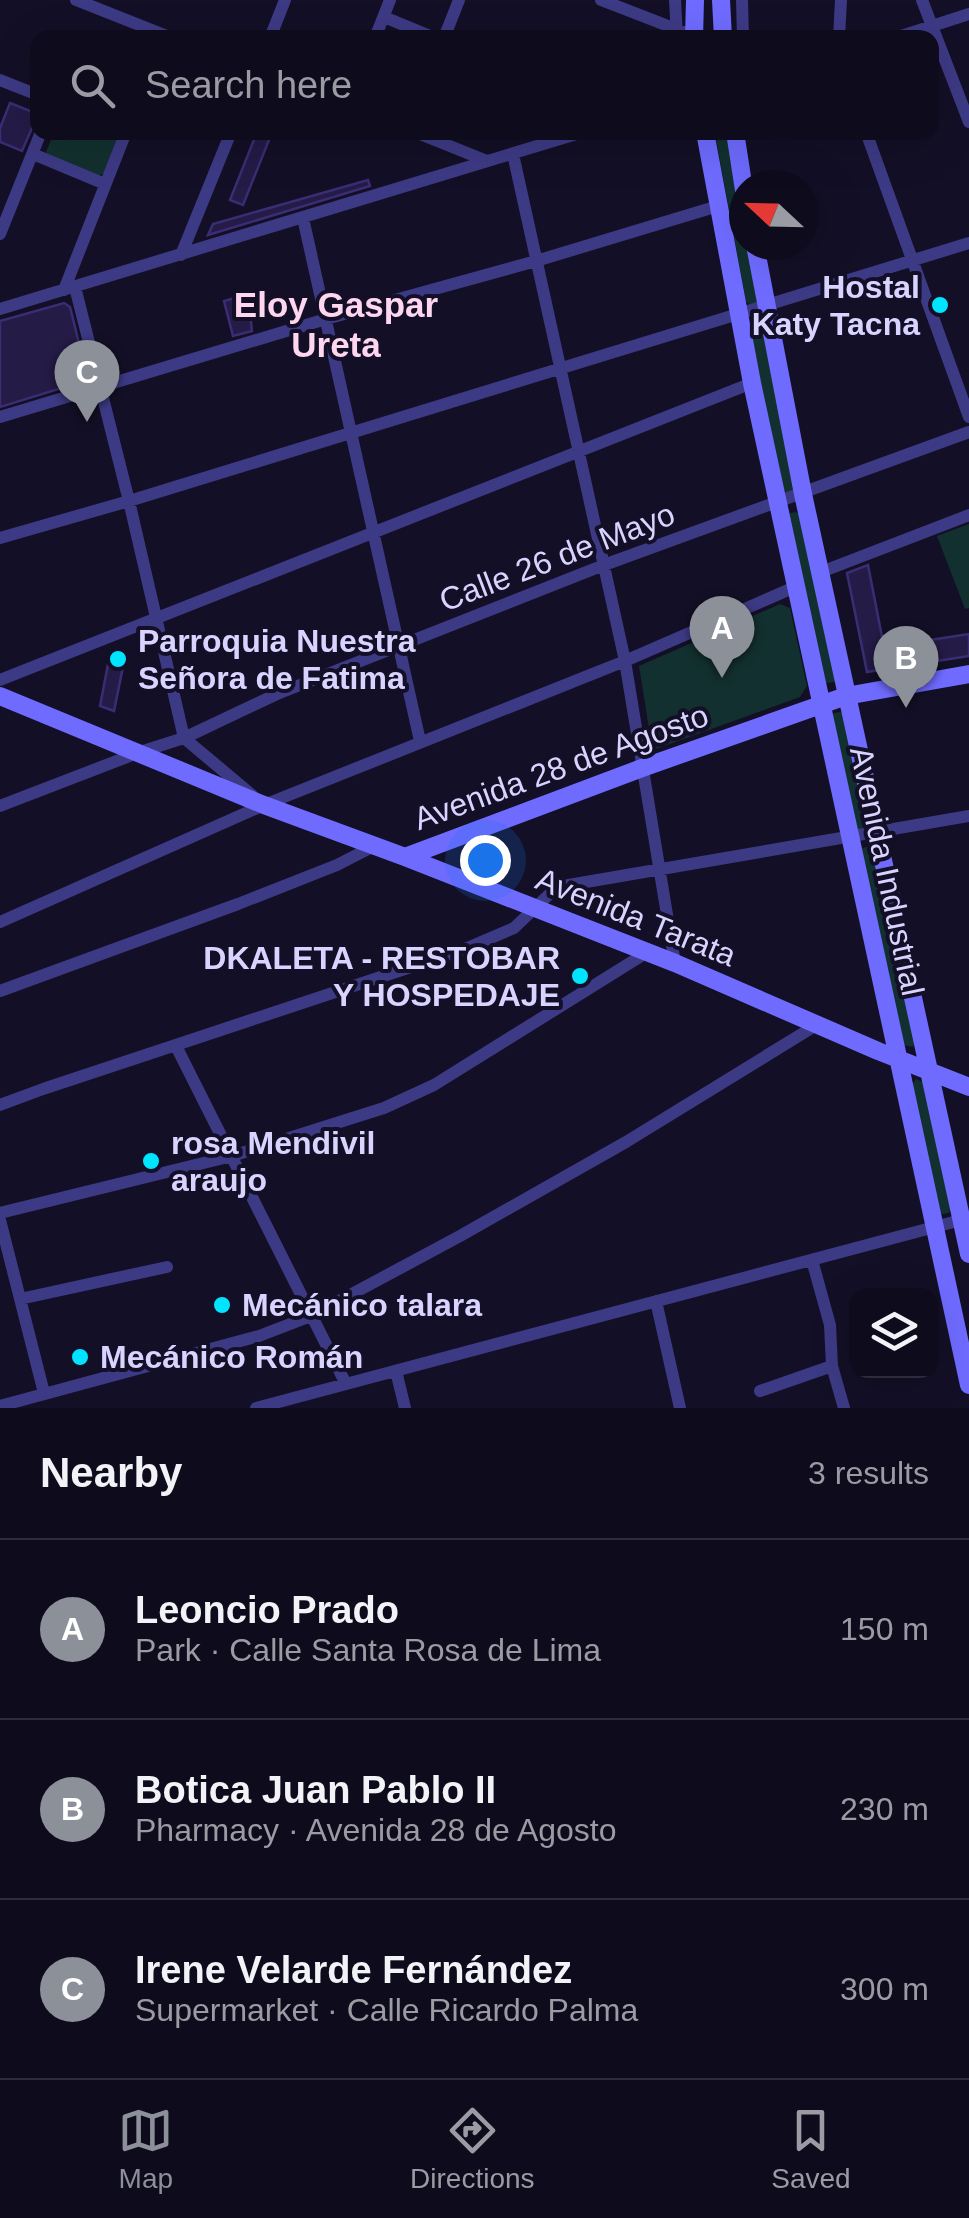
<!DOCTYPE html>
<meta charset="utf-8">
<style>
body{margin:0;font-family:Helvetica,sans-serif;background:#171425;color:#f1f3f6}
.controls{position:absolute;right:30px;bottom:30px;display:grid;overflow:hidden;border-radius:20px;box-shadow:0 10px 40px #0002}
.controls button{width:90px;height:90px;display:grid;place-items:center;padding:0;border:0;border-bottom:2px solid #2e2b3b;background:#0e0b1c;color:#f1f3f6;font:50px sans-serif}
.compass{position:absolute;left:729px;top:170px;width:90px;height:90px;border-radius:50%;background:#0e0b1c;box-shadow:0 10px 40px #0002;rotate:292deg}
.you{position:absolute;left:485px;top:860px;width:35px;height:35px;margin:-25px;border:8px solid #fff;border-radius:50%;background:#1a73e8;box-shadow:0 0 0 15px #1a73e833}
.badge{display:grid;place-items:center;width:65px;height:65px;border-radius:50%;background:#8c9099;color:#fff;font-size:32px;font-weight:700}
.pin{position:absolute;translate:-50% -82px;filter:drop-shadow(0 2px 5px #0008)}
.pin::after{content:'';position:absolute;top:52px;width:35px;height:30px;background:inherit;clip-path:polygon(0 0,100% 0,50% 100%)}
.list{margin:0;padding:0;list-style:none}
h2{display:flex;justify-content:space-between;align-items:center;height:130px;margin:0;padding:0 40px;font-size:42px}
h2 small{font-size:32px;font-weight:400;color:#9b9ba3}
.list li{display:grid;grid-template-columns:65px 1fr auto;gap:30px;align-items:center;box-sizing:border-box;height:180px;padding:0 40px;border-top:2px solid #2e2b3b}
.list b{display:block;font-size:38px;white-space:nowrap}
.list p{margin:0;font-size:32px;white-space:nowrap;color:#9b9ba3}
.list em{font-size:32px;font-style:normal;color:#9b9ba3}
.icon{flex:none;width:55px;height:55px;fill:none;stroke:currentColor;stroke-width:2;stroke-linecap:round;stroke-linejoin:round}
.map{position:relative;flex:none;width:969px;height:1408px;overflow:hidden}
.search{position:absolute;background:#0e0b1c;box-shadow:0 10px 40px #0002;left:30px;right:30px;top:30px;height:110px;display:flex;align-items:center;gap:25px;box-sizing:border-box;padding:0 35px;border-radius:20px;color:#9b9ba3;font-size:38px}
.sheet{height:670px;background:#0e0b1c}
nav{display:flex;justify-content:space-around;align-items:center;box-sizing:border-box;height:140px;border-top:2px solid #2e2b3b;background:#0e0b1c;font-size:28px;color:#9b9ba3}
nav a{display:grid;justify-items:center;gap:5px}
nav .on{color:#8c9099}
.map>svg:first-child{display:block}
.green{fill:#12302f}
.building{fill:#241b47;stroke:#3b2d73;stroke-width:2.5}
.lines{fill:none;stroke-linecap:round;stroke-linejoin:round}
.street{stroke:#3d3a85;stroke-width:12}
.secondary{stroke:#6f6bff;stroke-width:18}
.poi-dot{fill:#00e5ff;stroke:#130f26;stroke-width:4}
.labels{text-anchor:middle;stroke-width:8;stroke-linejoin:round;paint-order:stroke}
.poi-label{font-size:32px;font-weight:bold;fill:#d9d4ff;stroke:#130f26;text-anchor:start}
.street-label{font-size:32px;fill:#d9d4ff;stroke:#130f26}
.neighbourhood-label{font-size:35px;font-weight:bold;fill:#ffd6f0;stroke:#130f26}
</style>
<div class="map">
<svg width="969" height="1408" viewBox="0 0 969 1408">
<rect width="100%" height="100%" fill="#130f26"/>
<!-- green -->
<path class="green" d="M54 133 118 134 120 139 107 172 98 176 48 156 46 152Z
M715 133H727L744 228V245H748L757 303 749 304 746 301Z
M760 323 763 326 794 491 787 493 781 487 750 329 752 324Z
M796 512 800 515 836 677 834 682 826 683 822 679 788 517 790 513Z
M969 524V608L965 609 937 536Z
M780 604 790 608 807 686 800 697 656 749 652 747 639 666Z
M840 712 844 714 868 824 866 828 858 830 854 827 831 718 834 713Z
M870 846 874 849 915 1042 913 1047 903 1045 860 852 863 848Z
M916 1079 925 1083 951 1208 949 1213 942 1214 939 1213 912 1085Z"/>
<!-- building -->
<path class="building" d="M10 103 38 114V123L32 128 22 151 0 142V128Z
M257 132 271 135 243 205 230 200Z
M368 180 370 186 208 235 213 224Z
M248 294 252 331 233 336 224 301Z
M64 303 70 307 88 380 0 407V321Z
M868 565 884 647 969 634V656L867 672 847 573Z
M109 659 124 662 114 711 100 706Z"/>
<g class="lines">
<!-- street -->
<path class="street" d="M76 0 172 38
M601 0 694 36
M675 0 677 37
M742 0 743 38
M922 0 969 122
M384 17 435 38
M270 38 285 0
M375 38 390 0
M444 38 459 0
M839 38 841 0
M895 38 969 14
M0 80 38 95
M415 132 487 161
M866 132 969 417
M33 154 105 184
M513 154 625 661 675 963
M303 218 420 741
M0 234 41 132
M181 255 231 132
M75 287 129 501 184 738 252 795
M64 290 126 132
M0 309 583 132
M0 417 326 319 536 261 718 206
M0 538 129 501 969 243
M821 572 969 515
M0 680 752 383
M0 806 140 752 184 738 277 694 604 565 969 432
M0 922 264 805 625 661 795 587
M0 991 238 904 337 865 374 846
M176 1046 346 1384
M0 1105 43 1089 465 949 514 928 557 887 969 816
M0 1213 232 1156 384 1108 434 1085 646 953
M0 1220 44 1393
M812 1260 830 1325 832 1366 844 1408
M20 1299 167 1267
M656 1301 680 1408
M396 1371 405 1408
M760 1391 832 1366
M0 1406 259 1336 311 1316 460 1236 626 1142 818 1024
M256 1408 961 1220"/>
<!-- secondary -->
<path class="secondary" d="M721 0 723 38
M694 38 695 0
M705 132 752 383 969 1385
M735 132 744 190
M755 245 803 494 969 1254
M0 696 264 805 405 857 675 963 878 1051 969 1087
M405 857 642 768 846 696 969 674"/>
</g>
<!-- markers -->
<g class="poi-dot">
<circle cx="940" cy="305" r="10"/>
<circle cx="118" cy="659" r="10"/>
<circle cx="580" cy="976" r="10"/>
<circle cx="151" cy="1161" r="10"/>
<circle cx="222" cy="1305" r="10"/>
<circle cx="80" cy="1357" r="10"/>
</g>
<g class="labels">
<!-- poi labels -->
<g class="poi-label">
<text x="920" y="298" text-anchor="end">Hostal<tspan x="920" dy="37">Katy Tacna</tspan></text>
<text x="138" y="652">Parroquia Nuestra<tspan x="138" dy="37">Señora de Fatima</tspan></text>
<text x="560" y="969" text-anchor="end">DKALETA - RESTOBAR<tspan x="560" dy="37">Y HOSPEDAJE</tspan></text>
<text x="171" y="1154">rosa Mendivil<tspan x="171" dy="37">araujo</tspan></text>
<text x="242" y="1316">Mecánico talara</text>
<text x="100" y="1368">Mecánico Román</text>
</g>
<!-- street labels -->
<g class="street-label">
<text transform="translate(557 557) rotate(-21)" y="11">Calle 26 de Mayo</text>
<text transform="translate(561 767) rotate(-20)" y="11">Avenida 28 de Agosto</text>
<text transform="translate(887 871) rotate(78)" y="11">Avenida Industrial</text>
<text transform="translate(636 917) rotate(22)" y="11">Avenida Tarata</text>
</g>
<!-- neighbourhood labels -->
<g class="neighbourhood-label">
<text x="336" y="317">Eloy Gaspar<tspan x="336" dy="40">Ureta</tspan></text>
</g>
</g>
</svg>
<div class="controls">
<button><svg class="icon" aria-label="layers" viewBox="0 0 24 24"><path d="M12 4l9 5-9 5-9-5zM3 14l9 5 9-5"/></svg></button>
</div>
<svg class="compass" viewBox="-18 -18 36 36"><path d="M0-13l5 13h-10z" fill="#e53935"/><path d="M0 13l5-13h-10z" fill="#9b9ba3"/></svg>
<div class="you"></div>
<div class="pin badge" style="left:722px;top:678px">A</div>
<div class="pin badge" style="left:906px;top:708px">B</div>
<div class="pin badge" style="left:87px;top:422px">C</div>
<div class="search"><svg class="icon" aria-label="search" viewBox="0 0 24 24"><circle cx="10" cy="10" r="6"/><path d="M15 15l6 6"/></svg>Search here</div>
</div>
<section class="sheet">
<h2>Nearby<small>3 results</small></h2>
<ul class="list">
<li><span class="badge">A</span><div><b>Leoncio Prado</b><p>Park · Calle Santa Rosa de Lima</p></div><em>150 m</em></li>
<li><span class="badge">B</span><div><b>Botica Juan Pablo II</b><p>Pharmacy · Avenida 28 de Agosto</p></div><em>230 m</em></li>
<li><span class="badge">C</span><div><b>Irene Velarde Fernández</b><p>Supermarket · Calle Ricardo Palma</p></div><em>300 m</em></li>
</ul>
</section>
<nav>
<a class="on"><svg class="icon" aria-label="map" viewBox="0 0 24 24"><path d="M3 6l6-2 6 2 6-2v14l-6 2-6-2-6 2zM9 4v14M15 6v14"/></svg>Map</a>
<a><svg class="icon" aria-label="directions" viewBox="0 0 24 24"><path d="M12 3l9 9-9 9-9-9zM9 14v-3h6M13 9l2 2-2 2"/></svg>Directions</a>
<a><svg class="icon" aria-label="saved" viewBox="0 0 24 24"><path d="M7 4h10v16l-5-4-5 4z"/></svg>Saved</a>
</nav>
